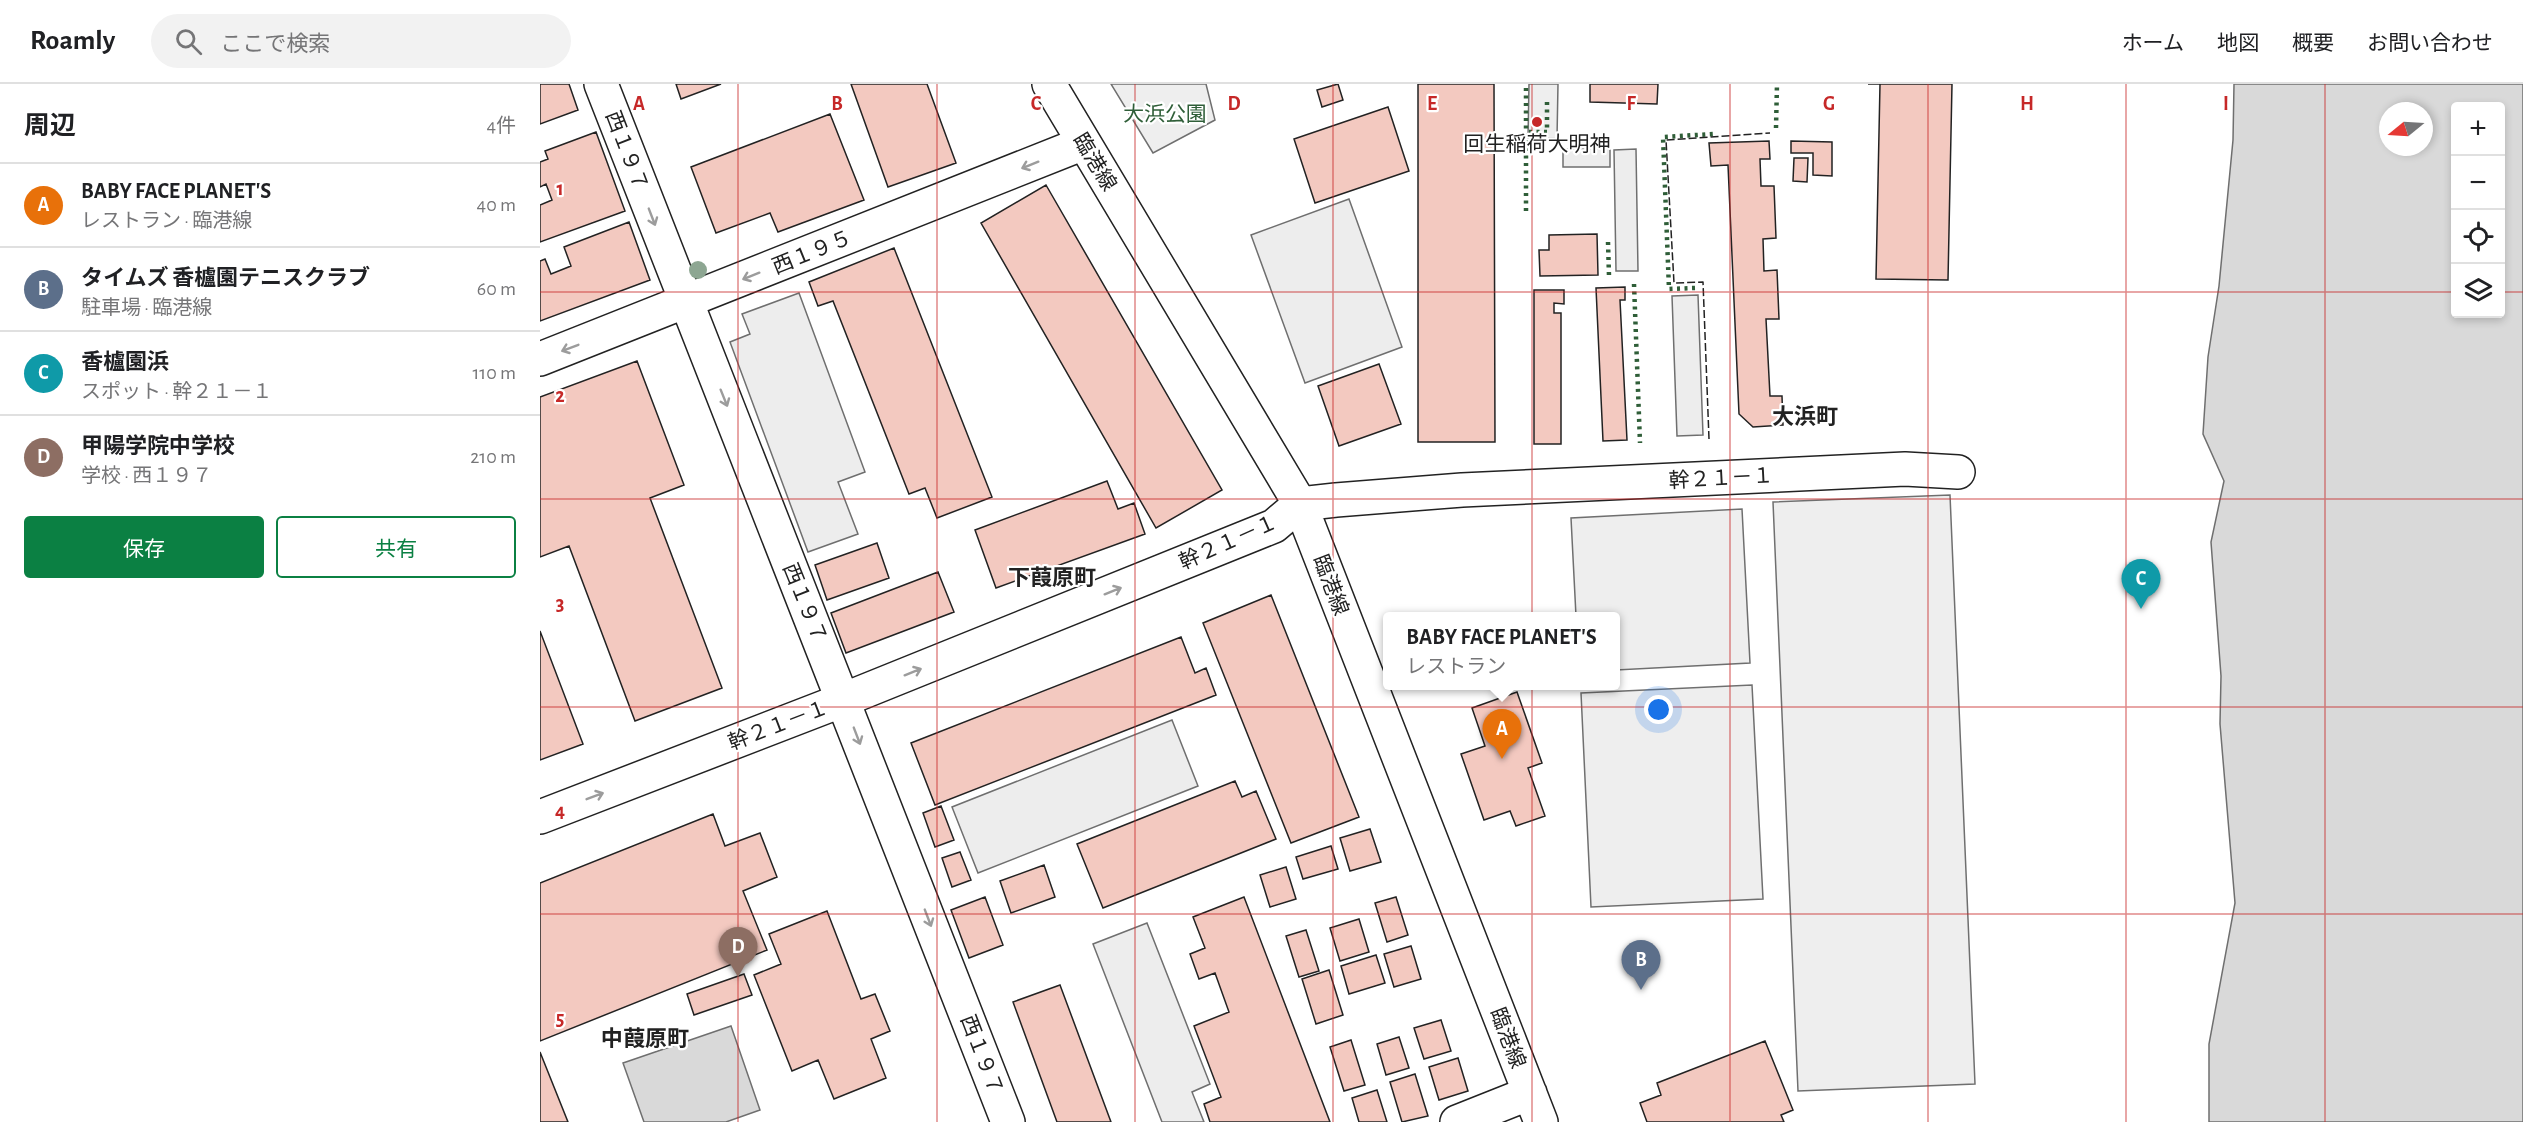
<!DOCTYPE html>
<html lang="ja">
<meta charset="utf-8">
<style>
body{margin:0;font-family:"Alegreya Sans","Noto Sans JP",sans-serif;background:#f2f2f2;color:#202124}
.controls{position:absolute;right:18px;top:18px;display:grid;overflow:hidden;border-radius:6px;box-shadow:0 3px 9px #0003}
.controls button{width:54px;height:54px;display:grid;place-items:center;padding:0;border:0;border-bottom:2px solid #e0e0e0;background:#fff;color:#202124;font:30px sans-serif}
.compass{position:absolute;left:1839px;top:18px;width:54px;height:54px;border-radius:50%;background:#fff;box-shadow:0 3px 9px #0003;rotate:252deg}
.you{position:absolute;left:1119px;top:626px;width:21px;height:21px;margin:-15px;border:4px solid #fff;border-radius:50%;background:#1a73e8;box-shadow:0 0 0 9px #1a73e833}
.badge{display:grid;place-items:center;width:39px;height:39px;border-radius:50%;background:#0b8043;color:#fff;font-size:20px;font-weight:700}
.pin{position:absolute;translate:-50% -50px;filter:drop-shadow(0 2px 3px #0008)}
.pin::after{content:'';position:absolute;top:32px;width:21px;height:18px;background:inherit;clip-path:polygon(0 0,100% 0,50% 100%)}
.popup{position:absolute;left:843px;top:528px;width:237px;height:78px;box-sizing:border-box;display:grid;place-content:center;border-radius:6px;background:#fff;filter:drop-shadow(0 2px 4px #0005);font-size:20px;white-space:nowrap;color:#757577}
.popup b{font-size:22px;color:#202124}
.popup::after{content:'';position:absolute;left:50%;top:100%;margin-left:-12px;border:12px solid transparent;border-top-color:#fff}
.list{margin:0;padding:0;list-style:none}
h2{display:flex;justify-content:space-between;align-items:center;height:78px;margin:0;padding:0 24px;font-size:26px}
h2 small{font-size:20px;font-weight:400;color:#757577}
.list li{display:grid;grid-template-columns:39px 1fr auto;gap:18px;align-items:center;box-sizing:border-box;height:84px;padding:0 24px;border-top:2px solid #e0e0e0}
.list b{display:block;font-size:22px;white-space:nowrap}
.list p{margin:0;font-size:20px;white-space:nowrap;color:#757577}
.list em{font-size:20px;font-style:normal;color:#757577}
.actions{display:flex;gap:12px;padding:18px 24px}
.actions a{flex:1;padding:14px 0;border:2px solid #0b8043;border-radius:6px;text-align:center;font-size:21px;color:#0b8043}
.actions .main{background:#0b8043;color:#fff}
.icon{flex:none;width:33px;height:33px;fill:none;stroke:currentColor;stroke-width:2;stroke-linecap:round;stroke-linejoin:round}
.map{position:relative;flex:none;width:1983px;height:1038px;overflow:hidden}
header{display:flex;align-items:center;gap:36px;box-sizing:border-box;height:84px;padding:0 30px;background:#fff;border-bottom:2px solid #e0e0e0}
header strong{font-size:28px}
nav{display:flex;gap:33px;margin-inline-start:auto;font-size:21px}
.search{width:420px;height:54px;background:#f2f2f2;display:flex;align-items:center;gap:15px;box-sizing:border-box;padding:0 21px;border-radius:33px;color:#757577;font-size:22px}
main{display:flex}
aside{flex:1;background:#fff}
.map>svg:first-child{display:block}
.green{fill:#eee;stroke:#6f6f6f;stroke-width:1.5}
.parking{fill:#ededed;stroke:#6f6f6f;stroke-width:1.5}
.water{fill:#d9d9d9;stroke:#6f6f6f;stroke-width:1.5;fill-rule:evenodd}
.building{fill:#f3c9c0;stroke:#222;stroke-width:1.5}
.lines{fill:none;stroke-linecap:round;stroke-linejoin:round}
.minor-casing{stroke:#222;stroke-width:36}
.minor{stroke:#fff;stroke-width:33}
.hedge{stroke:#2f5e38;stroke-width:4.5;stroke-dasharray:3 4.5;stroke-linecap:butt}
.fence{stroke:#222;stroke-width:1.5;stroke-dasharray:8 3;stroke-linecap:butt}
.tree{fill:#8da692}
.oneway{stroke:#9c9c9c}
.grid{fill:none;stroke:#c62828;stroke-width:1.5;stroke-opacity:0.55}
.poi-dot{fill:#c62828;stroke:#fff;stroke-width:2}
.labels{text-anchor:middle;stroke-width:4.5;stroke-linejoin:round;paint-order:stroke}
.park-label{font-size:21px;fill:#2f5e38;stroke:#fff}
.poi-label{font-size:21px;fill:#222;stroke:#fff}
.street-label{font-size:21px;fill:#222;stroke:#fff}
.neighbourhood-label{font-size:22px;font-weight:bold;fill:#222;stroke:#fff}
.grid-label{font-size:20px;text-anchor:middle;font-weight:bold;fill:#c62828;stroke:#fff;stroke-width:4.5;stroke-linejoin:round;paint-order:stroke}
</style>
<header>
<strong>Roamly</strong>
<div class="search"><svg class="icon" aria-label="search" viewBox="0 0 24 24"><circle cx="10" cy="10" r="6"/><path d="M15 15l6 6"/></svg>ここで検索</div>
<nav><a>ホーム</a><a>地図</a><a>概要</a><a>お問い合わせ</a></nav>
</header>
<main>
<aside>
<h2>周辺<small>4件</small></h2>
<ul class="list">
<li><span class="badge" style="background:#e8710a">A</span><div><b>BABY FACE PLANET'S</b><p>レストラン · 臨港線</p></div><em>40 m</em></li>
<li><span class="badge" style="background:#5c6f8a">B</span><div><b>タイムズ 香櫨園テニスクラブ</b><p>駐車場 · 臨港線</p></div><em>60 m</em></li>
<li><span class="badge" style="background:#0f9aa8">C</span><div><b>香櫨園浜</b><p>スポット · 幹２１－１</p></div><em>110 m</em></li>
<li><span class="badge" style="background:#8d6e63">D</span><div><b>甲陽学院中学校</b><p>学校 · 西１９７</p></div><em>210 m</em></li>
</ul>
<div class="actions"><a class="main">保存</a><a>共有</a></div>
</aside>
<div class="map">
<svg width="1983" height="1038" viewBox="0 0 1983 1038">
<rect width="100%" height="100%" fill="#fff"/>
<!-- green -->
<path class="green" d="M571 0H666L675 36 613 69Z
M989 0H1018L1017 54H988Z
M1410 411 1435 1000 1258 1007 1233 418Z
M1202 425 1210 579 1076 586V532H1036L1031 434Z
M1212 601 1223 815 1051 823 1041 609Z"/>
<!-- parking -->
<path class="parking" d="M1023 65H1070V83H1023Z
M1096 65 1098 187H1076L1074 66Z
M809 115 862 263 765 299 711 151Z
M259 209 325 388 298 398 318 450 268 468 190 258 210 250 202 230Z
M1158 211 1163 351 1137 352 1132 212Z
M632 636 658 702 438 789 412 723Z
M607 839 670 1000 652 1008 664 1038H622L553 860Z"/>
<!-- water -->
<path class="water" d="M1694 0H1983V1038H1669V960L1695 819 1680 640 1681 592 1671 458 1684 397 1663 350 1668 273 1679 202 1693 56ZM1916 22H1960V230H1916ZM1848 27H1884V63H1848Z
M191 942 220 1026 186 1038H104L83 979Z"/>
<!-- building -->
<path class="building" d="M0 0H29L38 26 0 40Z
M136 0H181L141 15Z
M311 0H387L416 79 348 103Z
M798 0 803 16 782 23 777 6Z
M878 0H954L955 358H878Z
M1050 0H1118L1117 20 1050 18Z
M1328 0H1412L1408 196 1336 195 1340 0Z
M848 23 869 87 775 119 754 55Z
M290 30 324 116 238 148 230 129 176 149 151 83Z
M56 48 85 127 0 158V121L12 116 6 100 0 103V78L8 75 5 67Z
M1229 57 1230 75H1220L1221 102H1234L1236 154 1223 155 1224 187 1237 186 1239 235H1226L1230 312H1242L1243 341 1213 343 1199 330 1188 81 1171 82 1169 59Z
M1251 57 1292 58V92L1273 91V69H1251Z
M1254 74H1268L1267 98 1253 97Z
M506 101 682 406 616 444 441 139Z
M89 138 110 196 0 237V177L5 175 11 190 31 182 24 163Z
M1057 150 1058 191 1000 192 999 166H1009V151Z
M354 164 452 413 397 434 385 404 369 410 293 217 278 222 269 198Z
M1085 203V216H1080L1087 356 1063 357 1056 204Z
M994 206H1024V220L1014 219V229H1021V360H994Z
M97 277 144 401 110 414 182 604 95 637 29 462 0 473V313Z
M839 280 861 340 799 362 778 302Z
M567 397 578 425 594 419 605 450 456 504 435 446Z
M337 459 349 494 287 516 275 481Z
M398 488 414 528 306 569 291 529Z
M731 511 819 733 751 759 663 539Z
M0 547 43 660 0 676Z
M641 553 655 589 666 584 676 611 395 721 371 659Z
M977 608 1002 679 988 684 1005 732 976 742 970 727 944 736 921 670 945 662 932 624Z
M695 697 702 713 716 707 736 755 563 824 537 760Z
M401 722 414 756 395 763 383 729Z
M173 730 185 762 220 749 237 793 203 807 227 866 0 957V799Z
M830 745 841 778 810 787 800 754Z
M791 762 798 785 763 795 756 773Z
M420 768 431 796 412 803 402 774Z
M504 781 515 813 471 829 460 797Z
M746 783 756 815 730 823 720 791Z
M445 813 463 861 429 874 411 826Z
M704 813 790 1038H670L664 1020 681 1013 654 942 689 928 675 889 659 895 650 870 665 864 653 833Z
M856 813 868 851 847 858 835 819Z
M287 827 321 915 335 910 350 947 331 955 346 994 294 1015 278 976 252 987 214 891 241 880 229 850Z
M819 835 829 868 800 877 790 844Z
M766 846 779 887 759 893 746 852Z
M871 862 881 895 854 903 844 870Z
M836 871 845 899 809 910 801 882Z
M789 886 803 931 776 940 762 895Z
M204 890 212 911 154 931 147 910Z
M520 901 571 1038H517L473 918Z
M901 936 911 967 884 975 874 944Z
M859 953 869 984 846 991 837 960Z
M811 956 825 1001 804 1007 790 963Z
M1225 957 1253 1026 1241 1031 1244 1038H1107L1100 1019 1121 1011 1117 999Z
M0 968 28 1038H0Z
M918 974 928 1007 899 1016 889 983Z
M875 990 888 1032 862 1038 850 998Z
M837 1006 847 1038H819L812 1014Z"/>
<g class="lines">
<defs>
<path id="minor" d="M61 0 468 1038
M509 0 760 420 1001 1038
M0 275 544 59
M0 733 303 616 734 442 760 420 796 416 922 406 1365 385 1418 388
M917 1038 990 1009"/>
</defs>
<!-- minor casing -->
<use href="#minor" class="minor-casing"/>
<!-- minor -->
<use href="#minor" class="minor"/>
<!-- hedge -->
<path class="hedge" d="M1236 44 1237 0
M989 48H1007V15
M986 127V0
M1068 158 1069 192
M1094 200 1100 359
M1155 204 1129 205 1123 53 1173 50"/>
<!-- fence -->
<path class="fence" d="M1169 355 1163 198 1134 199 1126 56 1230 49"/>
</g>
<!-- trees -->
<circle class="tree" cx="158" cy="186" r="9"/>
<!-- one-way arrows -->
<defs><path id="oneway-shaft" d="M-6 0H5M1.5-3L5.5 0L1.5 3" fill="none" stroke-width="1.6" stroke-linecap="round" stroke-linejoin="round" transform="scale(1.5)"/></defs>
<g class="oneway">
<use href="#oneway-shaft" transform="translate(490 81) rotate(158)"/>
<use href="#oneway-shaft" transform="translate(112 133) rotate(69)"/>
<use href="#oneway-shaft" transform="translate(211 192) rotate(158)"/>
<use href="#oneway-shaft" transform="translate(30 264) rotate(159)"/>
<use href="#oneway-shaft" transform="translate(184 314) rotate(68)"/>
<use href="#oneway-shaft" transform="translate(573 507) rotate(-22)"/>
<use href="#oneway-shaft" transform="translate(373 588) rotate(-22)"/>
<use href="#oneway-shaft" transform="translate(317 652) rotate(69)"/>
<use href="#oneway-shaft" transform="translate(55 712) rotate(-21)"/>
<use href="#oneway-shaft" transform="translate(388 834) rotate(69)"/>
</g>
<!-- grid -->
<path class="grid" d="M198 0V1038M397 0V1038M595 0V1038M793 0V1038M992 0V1038M1190 0V1038M1388 0V1038M1586 0V1038M1785 0V1038M0 208H1916M1960 208H1983M0 415H1983M0 623H1983M0 830H1983"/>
<!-- markers -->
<circle class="poi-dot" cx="997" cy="38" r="6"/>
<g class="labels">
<!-- park labels -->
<g class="park-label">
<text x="625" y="37">大浜公園</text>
</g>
<!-- poi labels -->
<g class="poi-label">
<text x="997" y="67">回生稲荷大明神</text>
</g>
<!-- street labels -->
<g class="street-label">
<text transform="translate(87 67) rotate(69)" y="7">西１９７</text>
<text transform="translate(555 78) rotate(59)" y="7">臨港線</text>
<text transform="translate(272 168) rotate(-22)" y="7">西１９５</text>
<text transform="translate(1181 394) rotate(-3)" y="7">幹２１－１</text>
<text transform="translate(688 458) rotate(-24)" y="7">幹２１－１</text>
<text transform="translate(791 501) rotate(69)" y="7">臨港線</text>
<text transform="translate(265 519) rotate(68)" y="7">西１９７</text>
<text transform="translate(238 641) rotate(-21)" y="7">幹２１－１</text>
<text transform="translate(968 954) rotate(69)" y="7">臨港線</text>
<text transform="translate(442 971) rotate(69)" y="7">西１９７</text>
</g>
<!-- neighbourhood labels -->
<g class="neighbourhood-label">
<text x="1265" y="340">大浜町</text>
<text x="512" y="501">下葭原町</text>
<text x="105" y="962">中葭原町</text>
</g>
</g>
<g class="grid-label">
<text x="99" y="26">A</text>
<text x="297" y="26">B</text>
<text x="496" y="26">C</text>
<text x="694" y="26">D</text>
<text x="892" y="26">E</text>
<text x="1091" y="26">F</text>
<text x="1289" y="26">G</text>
<text x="1487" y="26">H</text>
<text x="1686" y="26">I</text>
<text x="20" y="111">1</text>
<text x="20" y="318">2</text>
<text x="20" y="526">3</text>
<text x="20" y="733">4</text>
<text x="20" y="941">5</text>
</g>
</svg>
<div class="controls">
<button>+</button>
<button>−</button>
<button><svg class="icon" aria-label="locate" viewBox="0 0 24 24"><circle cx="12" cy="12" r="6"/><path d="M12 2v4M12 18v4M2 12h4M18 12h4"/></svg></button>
<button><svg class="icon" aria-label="layers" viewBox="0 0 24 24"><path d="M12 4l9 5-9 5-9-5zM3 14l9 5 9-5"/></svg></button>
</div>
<svg class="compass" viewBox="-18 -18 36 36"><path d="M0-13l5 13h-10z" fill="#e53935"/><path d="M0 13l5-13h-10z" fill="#757577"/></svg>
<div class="you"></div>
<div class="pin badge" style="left:962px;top:675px;background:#e8710a">A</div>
<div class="popup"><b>BABY FACE PLANET'S</b>レストラン</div>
<div class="pin badge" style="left:1101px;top:906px;background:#5c6f8a">B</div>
<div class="pin badge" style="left:1601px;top:525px;background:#0f9aa8">C</div>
<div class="pin badge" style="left:198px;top:893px;background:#8d6e63">D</div>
</div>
</main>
